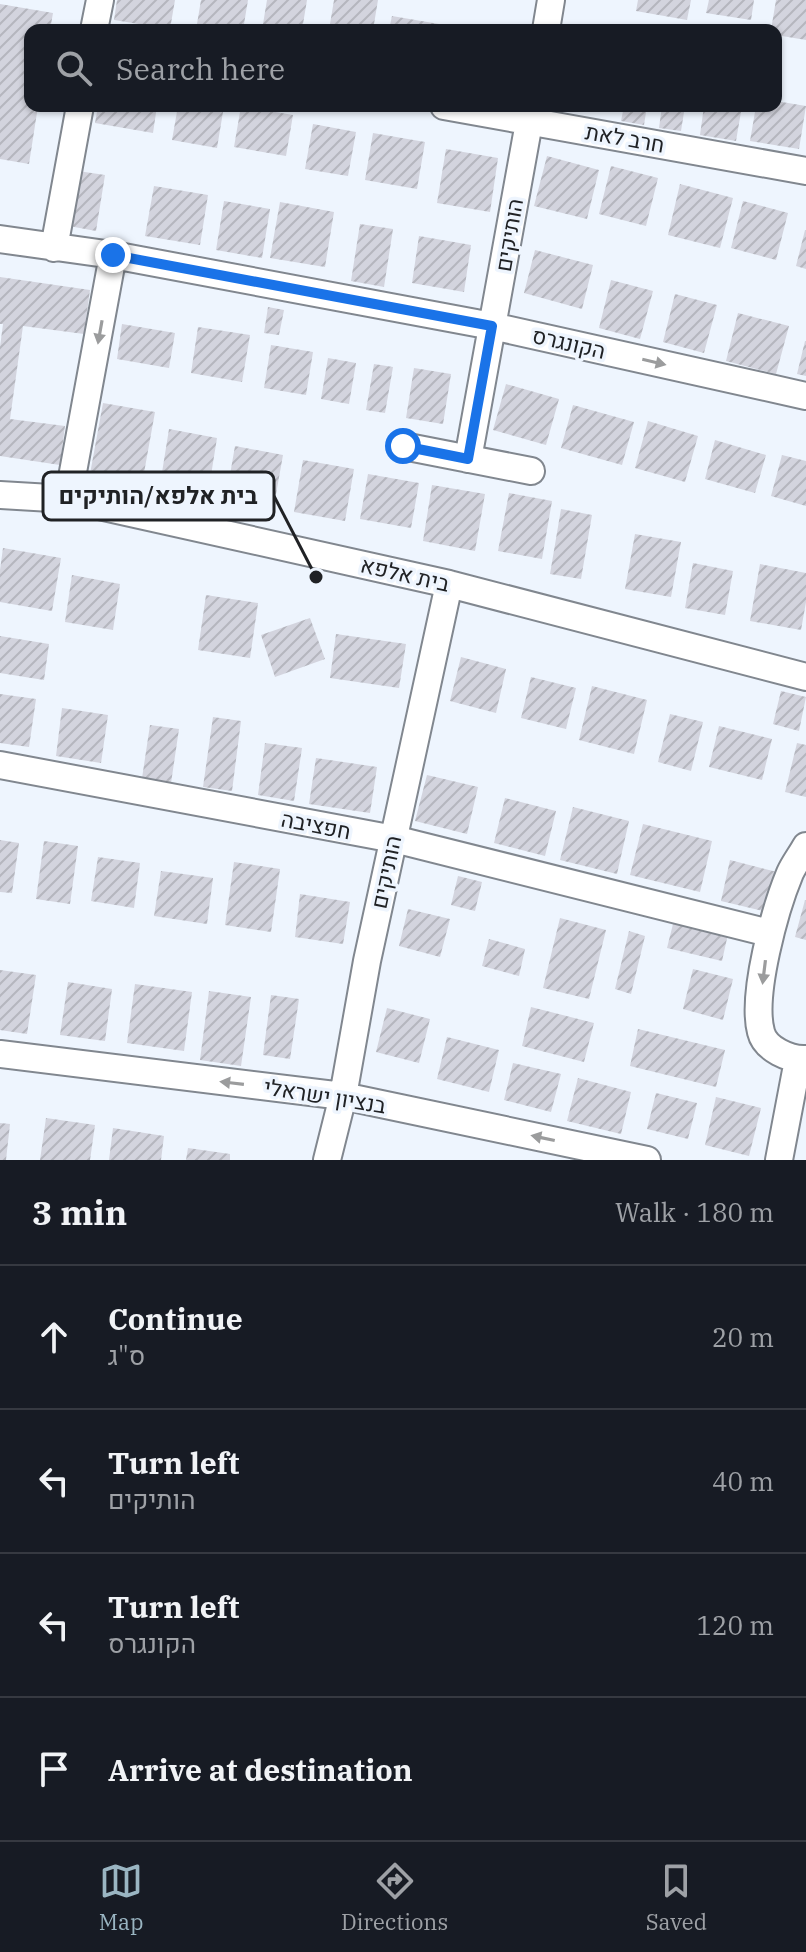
<!DOCTYPE html>
<meta charset="utf-8">
<style>
body{margin:0;font-family:"IBM Plex Serif",Heebo,serif;background:#20242c;color:#f1f3f6}
.stop{position:absolute;width:24px;height:24px;margin:-18px;border:6px solid #1a73e8;border-radius:50%;background:#fff}
.stop.end{background:#1a73e8;border-color:#fff;box-shadow:0 2px 8px #0008}
.list{margin:0;padding:0;list-style:none}
h2{display:flex;justify-content:space-between;align-items:center;height:104px;margin:0;padding:0 32px;font-size:34px}
h2 small{font-size:26px;font-weight:400;color:#9ea1a6}
.list li{display:grid;grid-template-columns:52px 1fr auto;gap:24px;align-items:center;box-sizing:border-box;height:144px;padding:0 32px;border-top:2px solid #363941}
.list b{display:block;font-size:30px;white-space:nowrap}
.list p{margin:0;font-size:26px;white-space:nowrap;color:#9ea1a6}
.list em{font-size:26px;font-style:normal;color:#9ea1a6}
.icon{flex:none;width:44px;height:44px;fill:none;stroke:currentColor;stroke-width:2;stroke-linecap:round;stroke-linejoin:round}
.map{position:relative;flex:none;width:806px;height:1160px;overflow:hidden}
.search{position:absolute;background:#171b24;box-shadow:0 2px 6px #0004;left:24px;right:24px;top:24px;height:88px;display:flex;align-items:center;gap:20px;box-sizing:border-box;padding:0 28px;border-radius:16px;color:#9ea1a6;font-size:30px}
.sheet{height:680px;background:#171b24}
nav{display:flex;justify-content:space-around;align-items:center;box-sizing:border-box;height:112px;border-top:2px solid #363941;background:#171b24;font-size:22px;color:#9ea1a6}
nav a{display:grid;justify-items:center;gap:4px}
nav .on{color:#9ab5c2}
.map>svg:first-child{display:block}
.building{fill:url(#building-hatch)}
.lines{fill:none;stroke-linecap:round;stroke-linejoin:round}
.minor-casing{stroke:#81878f;stroke-width:30}
.minor{stroke:#fff;stroke-width:26}
.oneway{fill:#9b9c9d}
.route{stroke:#1a73e8;stroke-width:10}
.labels{text-anchor:middle;stroke-width:7;stroke-linejoin:round;paint-order:stroke}
.street-label{font-size:22px;fill:#202225;stroke:#eef5fe}
.leader{fill:none;stroke:#202225;stroke-width:3}
.callout-dot{fill:#202225;stroke:#eef5fe;stroke-width:3}
.callout{fill:#eef5fe;stroke:#202225;stroke-width:3}
.callout-label{font-size:24px;text-anchor:middle;font-weight:bold;fill:#202225}
</style>
<div class="map">
<svg width="806" height="1160" viewBox="0 0 806 1160">
<defs>
<pattern id="building-hatch" width="6" height="6" patternUnits="userSpaceOnUse" patternTransform="scale(2)"><rect width="6" height="6" fill="#d3d4de"/><path d="M-1 1l2-2M0 6l6-6M5 7l2-2" fill="none" stroke="#b5b6be"/></pattern>
</defs>
<rect width="100%" height="100%" fill="#eef5fe"/>
<!-- building -->
<path class="building" d="M117 0H175L170 29 114 20Z
M201 0H248L243 30H196Z
M267 0H307L302 30H262Z
M334 0H378L373 30H329Z
M638 0H691L687 20 636 11Z
M709 0H754L751 20 706 13Z
M776 0H806V40L776 35V30H771Z
M0 4 53 13 50 30H30V106H38L29 164 0 159Z
M392 16 439 24 438 30H389Z
M776 101 806 106 799 149 750 141 756 106H776Z
M98 106H157L153 133 95 123Z
M178 106H224L217 148 172 140Z
M241 106 293 115 286 156 234 147Z
M624 106H647L644 125 621 121Z
M662 106H685L681 131 659 128Z
M704 106H742L736 141 700 135Z
M313 124 356 132 348 176 305 169Z
M373 133 425 142 417 189 365 180Z
M446 149 498 158 490 212 437 203Z
M547 156 599 170 587 219 534 206Z
M611 166 658 178 646 226 599 214Z
M78 171 105 175 96 231 69 226Z
M680 184 733 198 720 248 668 235Z
M154 186 208 195 200 245 145 236Z
M224 201 270 209 262 258 216 250Z
M743 201 788 213 776 260 731 248Z
M280 202 334 212 325 267 270 258Z
M360 224 393 229 384 287 351 281Z
M805 230H806V269L796 266Z
M419 236 471 245 464 292 412 283Z
M535 250 593 265 582 309 524 293Z
M0 277 90 290 84 334 23 326 10 419 65 426 60 465 0 456V347L3 324H0Z
M611 280 653 291 640 339 599 328Z
M675 294 717 305 704 353 663 342Z
M268 307 284 310 279 335 264 333Z
M738 313 789 326 776 374 726 361Z
M122 324 175 333 169 368 117 359Z
M198 327 250 335 242 382 191 373Z
M805 341H806V376L797 374Z
M271 345 313 352 306 395 264 388Z
M328 358 356 363 349 404 321 399Z
M374 364 393 367 385 413 366 410Z
M414 368 451 374 443 424 406 418Z
M506 384 559 399 546 445 493 430Z
M103 403 155 412 142 484 90 474Z
M573 405 634 422 622 465 561 448Z
M648 421 698 436 685 482 635 468Z
M169 429 217 438 208 494 160 485Z
M715 440 766 455 755 493 705 479Z
M235 446 283 455 275 500 227 492Z
M782 455 806 461V506L771 496Z
M303 460 354 469 345 521 294 512Z
M368 474 419 483 411 528 360 519Z
M432 485 485 494 475 551 423 541Z
M509 493 552 501 542 559 498 551Z
M561 509 592 515 581 579 550 574Z
M635 534 681 542 671 597 625 589Z
M3 548 61 558 52 611 0 602V570Z
M693 563 733 571 725 615 685 608Z
M760 564 806 573V602L801 630 750 621Z
M72 575 120 584 113 630 65 622Z
M206 595 258 603 250 658 198 650Z
M310 618 325 659 275 677 261 635Z
M336 634 406 644 399 688 330 678Z
M0 636 49 644 44 680 0 673Z
M461 657 506 669 496 713 450 701Z
M531 677 576 688 566 729 521 718Z
M592 686 647 700 634 754 579 740Z
M781 691 806 697 799 731 773 724Z
M0 694 36 699 29 747 0 743Z
M62 708 108 715 101 763 56 756Z
M670 714 703 722 691 771 658 762Z
M213 717 241 721 232 791 203 787Z
M150 725 179 729 170 790 141 785Z
M719 726 772 739 762 780 709 767Z
M265 743 302 748 294 801 258 795Z
M797 743 806 745V797L785 792Z
M316 758 377 767 370 813 309 804Z
M427 775 478 787 467 834 415 821Z
M505 798 556 811 545 856 494 843Z
M573 807 629 821 617 874 560 860Z
M643 824 712 841 700 892 630 875Z
M0 840 19 843 12 893 0 892Z
M44 841 78 846 70 904 36 899Z
M98 857 140 863 134 908 91 901Z
M730 860 777 872 767 912 721 901Z
M234 862 280 869 271 932 225 925Z
M161 871 213 878 207 924 154 916Z
M458 876 482 882 475 911 451 905Z
M300 894 350 902 343 944 295 937Z
M805 900H806V940L795 937Z
M408 909 450 919 440 957 399 946Z
M560 918 606 930 589 999 543 988Z
M674 920 728 934 722 961 667 948Z
M629 931 645 936 631 994 615 989Z
M489 939 525 949 519 976 482 966Z
M693 969 733 979 723 1020 683 1009Z
M0 970 36 975 27 1034 0 1030Z
M68 982 112 989 105 1041 60 1035Z
M135 984 192 992 184 1051 127 1043Z
M209 991 251 997 241 1066 200 1060Z
M271 995 299 999 290 1059 263 1055Z
M531 1007 594 1023 584 1062 522 1046Z
M387 1008 430 1019 419 1063 376 1052Z
M638 1029 725 1050 716 1087 630 1066Z
M447 1037 499 1050 489 1092 437 1079Z
M513 1063 561 1074 551 1112 504 1100Z
M578 1078 631 1092 621 1134 567 1121Z
M656 1093 697 1103 688 1139 647 1129Z
M716 1097 761 1108 749 1156 705 1145Z
M46 1118 95 1125 90 1160H40Z
M0 1123 10 1124 6 1160H0Z
M113 1128 164 1136 161 1160H109Z
M188 1148 230 1154V1160H186Z"/>
<g class="lines">
<defs>
<path id="minor" d="M94 30 100 0
M546 30 551 0
M444 106 806 171
M0 239 113 255 492 326 806 396
M54 248 80 106
M403 446 531 471
M468 459 532 106
M0 495 68 499 449 584 806 677
M68 499 113 255
M0 765 394 839 769 933
M806 846C801 855 794 864 790 873 775 909 751 995 761 1032 765 1049 790 1060 806 1059
M0 1054 343 1096 647 1160
M327 1160 343 1096 367 961 449 584
M779 1160 798 1060"/>
</defs>
<!-- minor casing -->
<use href="#minor" class="minor-casing"/>
<!-- minor -->
<use href="#minor" class="minor"/>
</g>
<!-- one-way arrows -->
<defs><path id="oneway-solid" d="M-6-.8H1V-3.2L6.5 0L1 3.2V.8H-6Z" transform="scale(2)"/></defs>
<g class="oneway">
<use href="#oneway-solid" transform="translate(100 332) rotate(100)"/>
<use href="#oneway-solid" transform="translate(654 362) rotate(13)"/>
<use href="#oneway-solid" transform="translate(764 972) rotate(97)"/>
<use href="#oneway-solid" transform="translate(232 1083) rotate(-173)"/>
<use href="#oneway-solid" transform="translate(543 1138) rotate(-168)"/>
</g>
<g class="lines">
<!-- route -->
<path class="route" d="M113 255 492 326 468 459 403 446"/>
</g>
<g class="labels">
<!-- street labels -->
<g class="street-label">
<text transform="translate(625 138) rotate(10)" y="8">חרב לאת</text>
<text transform="translate(509 235) rotate(-80)" y="8">הותיקים</text>
<text transform="translate(569 343) rotate(13)" y="8">הקונגרס</text>
<text transform="translate(405 574) rotate(13)" y="8">בית אלפא</text>
<text transform="translate(316 825) rotate(11)" y="8">חפציבה</text>
<text transform="translate(386 872) rotate(-78)" y="8">הותיקים</text>
<text transform="translate(325 1096) rotate(9)" y="8">בנציון ישראלי</text>
</g>
</g>
<!-- callouts -->
<path class="leader" d="M316 577L274 496"/>
<circle class="callout-dot" cx="316" cy="577" r="8"/>
<rect class="callout" x="43" y="472" width="231" height="48" rx="8"/>
<g class="callout-label">
<text x="158" y="504">בית אלפא/הותיקים</text>
</g>
</svg>
<div class="stop" style="left:403px;top:446px"></div>
<div class="stop end" style="left:113px;top:255px"></div>
<div class="search"><svg class="icon" aria-label="search" viewBox="0 0 24 24"><circle cx="10" cy="10" r="6"/><path d="M15 15l6 6"/></svg>Search here</div>
</div>
<section class="sheet">
<h2>3 min<small>Walk · 180 m</small></h2>
<ul class="list">
<li><svg class="icon" aria-label="ahead" viewBox="0 0 24 24"><path d="M12 20V5M6 11l6-6 6 6"/></svg><div><b>Continue</b><p>ס&quot;ג</p></div><em>20 m</em></li>
<li><svg class="icon" aria-label="left" viewBox="0 0 24 24"><path d="M17 20v-9H6M10 6l-5 5 5 5"/></svg><div><b>Turn left</b><p>הותיקים</p></div><em>40 m</em></li>
<li><svg class="icon" aria-label="left" viewBox="0 0 24 24"><path d="M17 20v-9H6M10 6l-5 5 5 5"/></svg><div><b>Turn left</b><p>הקונגרס</p></div><em>120 m</em></li>
<li><svg class="icon" aria-label="arrive" viewBox="0 0 24 24"><path d="M6 21V4h12l-3 4 3 4H6"/></svg><div><b>Arrive at destination</b></div></li>
</ul>
</section>
<nav>
<a class="on"><svg class="icon" aria-label="map" viewBox="0 0 24 24"><path d="M3 6l6-2 6 2 6-2v14l-6 2-6-2-6 2zM9 4v14M15 6v14"/></svg>Map</a>
<a><svg class="icon" aria-label="directions" viewBox="0 0 24 24"><path d="M12 3l9 9-9 9-9-9zM9 14v-3h6M13 9l2 2-2 2"/></svg>Directions</a>
<a><svg class="icon" aria-label="saved" viewBox="0 0 24 24"><path d="M7 4h10v16l-5-4-5 4z"/></svg>Saved</a>
</nav>
